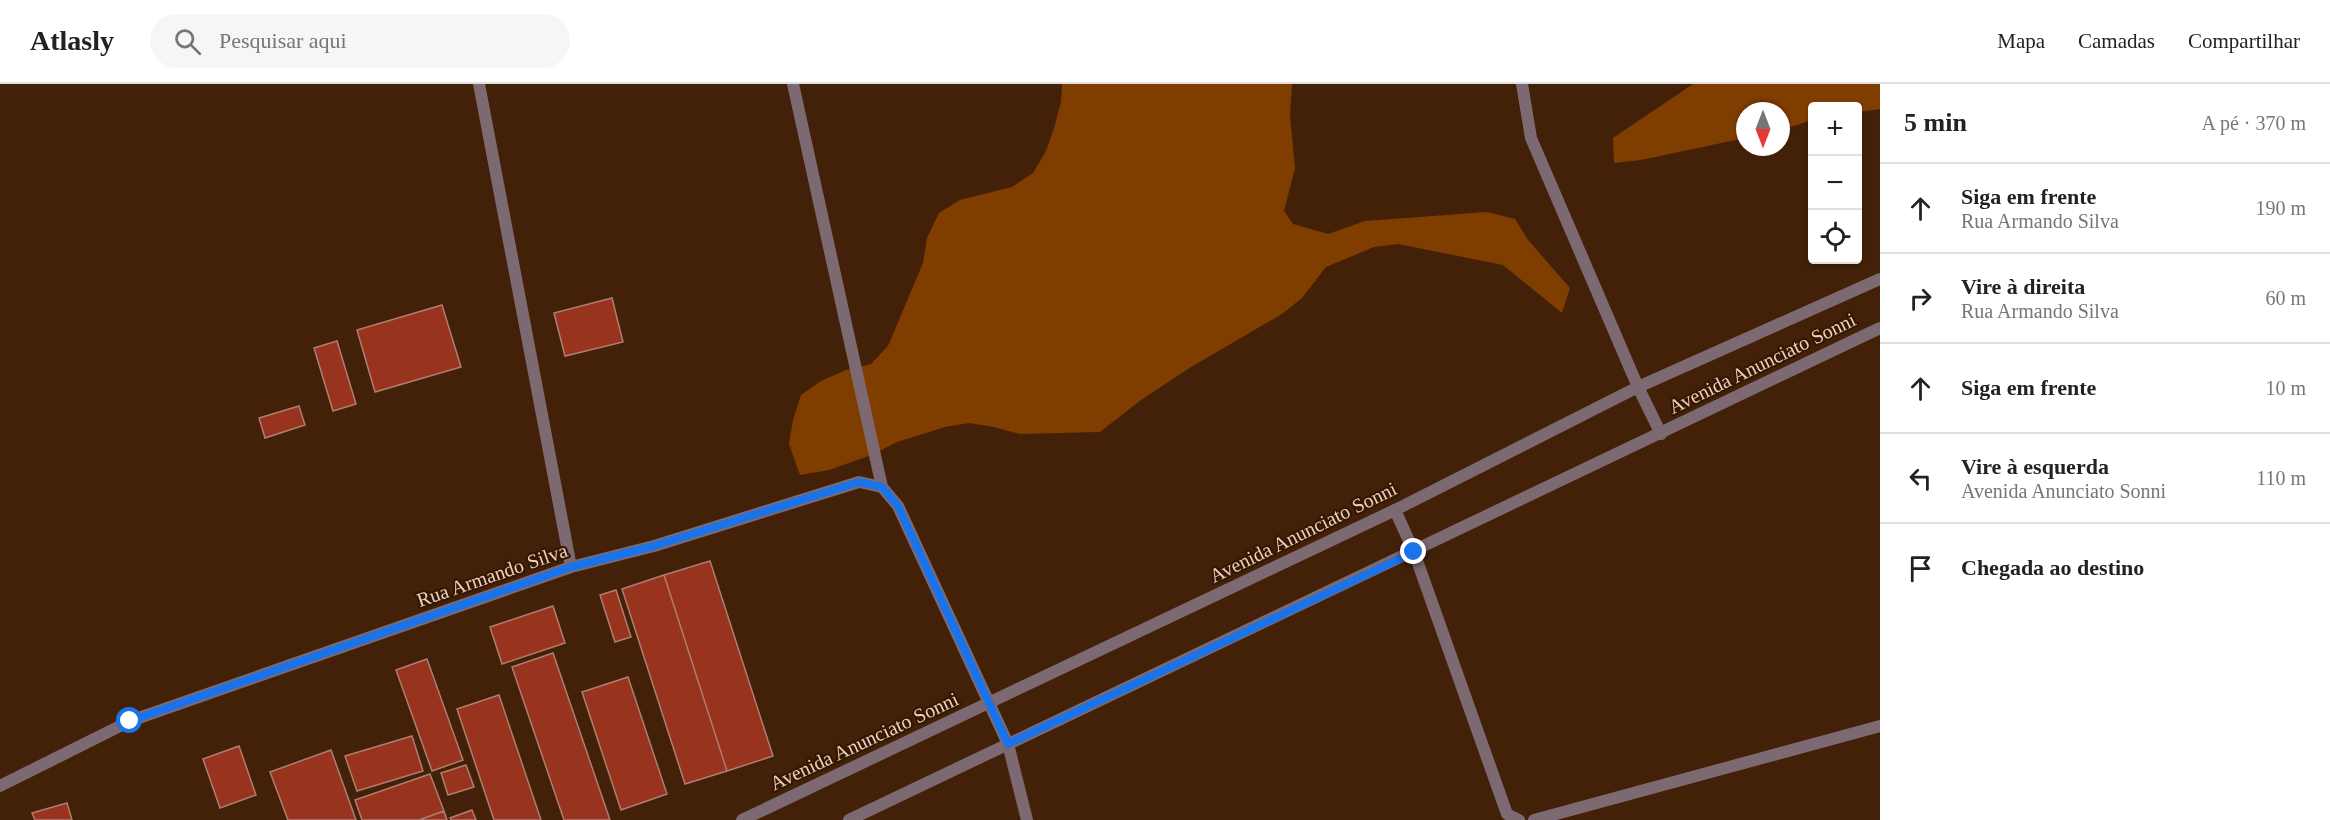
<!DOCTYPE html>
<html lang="pt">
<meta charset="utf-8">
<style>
body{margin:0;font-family:Georgia,serif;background:#f6f6f6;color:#222}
.controls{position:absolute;right:18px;top:18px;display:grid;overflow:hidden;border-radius:6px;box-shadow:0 2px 4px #0004}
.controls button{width:54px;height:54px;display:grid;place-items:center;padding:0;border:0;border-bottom:2px solid #e0e0e0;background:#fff;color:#222;font:30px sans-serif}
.compass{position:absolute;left:1736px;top:18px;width:54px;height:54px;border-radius:50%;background:#fff;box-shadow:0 2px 4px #0004;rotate:180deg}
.stop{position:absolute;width:18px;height:18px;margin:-14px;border:4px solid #1a73e8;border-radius:50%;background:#fff}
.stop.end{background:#1a73e8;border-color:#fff;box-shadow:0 2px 6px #0008}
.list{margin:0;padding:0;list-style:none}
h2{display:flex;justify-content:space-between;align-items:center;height:78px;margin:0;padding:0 24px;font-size:26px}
h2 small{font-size:20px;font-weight:400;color:#767676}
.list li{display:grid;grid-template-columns:39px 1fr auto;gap:18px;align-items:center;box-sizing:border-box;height:90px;padding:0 24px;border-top:2px solid #e0e0e0}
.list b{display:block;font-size:22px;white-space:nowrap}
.list p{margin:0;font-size:20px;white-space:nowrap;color:#767676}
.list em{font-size:20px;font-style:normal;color:#767676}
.icon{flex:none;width:33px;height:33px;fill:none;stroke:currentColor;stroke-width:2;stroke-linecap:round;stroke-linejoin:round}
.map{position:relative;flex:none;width:1880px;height:736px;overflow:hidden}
header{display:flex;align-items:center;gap:36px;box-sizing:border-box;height:84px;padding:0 30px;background:#fff;border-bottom:2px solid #e0e0e0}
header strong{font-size:28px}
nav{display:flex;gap:33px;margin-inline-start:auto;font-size:21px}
.search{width:420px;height:54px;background:#f6f6f6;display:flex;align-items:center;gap:15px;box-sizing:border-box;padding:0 21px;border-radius:33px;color:#767676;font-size:22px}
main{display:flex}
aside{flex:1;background:#fff}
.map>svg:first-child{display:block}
.forest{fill:#803d00}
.building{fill:#98331e;stroke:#ae7e73;stroke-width:1.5}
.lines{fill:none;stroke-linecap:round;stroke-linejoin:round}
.service{stroke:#7d6971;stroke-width:12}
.minor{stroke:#7d6971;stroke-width:12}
.tertiary{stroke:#7d6971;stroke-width:12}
.route{stroke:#1a73e8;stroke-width:8}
.labels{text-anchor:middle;stroke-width:4.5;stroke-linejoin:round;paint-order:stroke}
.street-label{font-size:20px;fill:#e8d1c3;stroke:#371700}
</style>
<header>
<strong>Atlasly</strong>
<div class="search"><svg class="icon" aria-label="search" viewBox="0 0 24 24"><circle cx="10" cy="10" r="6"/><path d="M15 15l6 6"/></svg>Pesquisar aqui</div>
<nav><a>Mapa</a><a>Camadas</a><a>Compartilhar</a></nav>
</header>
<main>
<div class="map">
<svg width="1880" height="736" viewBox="0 0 1880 736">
<rect width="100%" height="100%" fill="#422108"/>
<!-- forest -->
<path class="forest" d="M1062 0H1292L1290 31 1295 84 1284 127 1293 140 1328 150 1365 137 1487 128 1515 135 1528 156 1570 204 1562 229 1503 181 1398 160 1374 163 1326 183 1302 214 1282 230 1191 283 1141 316 1100 348 1020 350 994 343 969 339 945 343 897 358 874 370 829 386 800 391 789 360 793 336 801 311 821 297 846 286 871 280 888 262 923 179 927 154 939 129 960 116 1012 103 1033 89 1046 67 1054 44 1061 18Z
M1693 0H1880V25L1858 28V22H1812V36L1781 46V27H1745V54L1641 76 1614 79 1613 54Z"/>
<!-- building -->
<path class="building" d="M612 214 623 258 565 272 554 229Z
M442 221 461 283 375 308 357 246Z
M337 257 356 320 333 327 314 264Z
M299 322 305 341 265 354 259 334Z
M710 477 773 672 727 687 664 491Z
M664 491 727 687 685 700 622 505Z
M616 506 631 553 615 558 600 511Z
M553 522 565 559 502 580 490 543Z
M553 569 610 736H564L512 583Z
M427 575 463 676 432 687 396 586Z
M628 593 667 710 621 726 582 608Z
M499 611 541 736H494L457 625Z
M412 652 423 687 357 707 345 672Z
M239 662 256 711 220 724 203 675Z
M331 666 356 736H288L270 688Z
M466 681 474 703 448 711 441 689Z
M430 690 444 727 419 736H362L355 716Z
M67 719 72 736H35L32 729Z
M472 726 476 736H451L450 734Z
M444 727 447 736H419Z"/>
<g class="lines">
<!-- service -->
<path class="service" d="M793 0 882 403
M1395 426 1414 468 1507 730 1519 736
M1534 736 1880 642"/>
<!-- minor -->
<path class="minor" d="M479 0 571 483
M1522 0 1531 54 1638 303 1661 350
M0 702 130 637 571 483 654 462 859 398 882 403 898 422 1008 660 1027 736"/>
<!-- tertiary -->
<path class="tertiary" d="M742 736 1395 426 1638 303 1880 195
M849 736 1880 244"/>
</g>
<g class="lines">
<!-- route -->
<path class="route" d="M130 637 571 483 654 462 859 398 882 403 898 422 1008 660 1414 468"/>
</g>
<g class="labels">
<!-- street labels -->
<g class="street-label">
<text transform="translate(1762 279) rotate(-26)" y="7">Avenida Anunciato Sonni</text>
<text transform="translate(1303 448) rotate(-26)" y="7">Avenida Anunciato Sonni</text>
<text transform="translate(492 491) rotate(-19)" y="7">Rua Armando Silva</text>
<text transform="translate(864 657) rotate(-25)" y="7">Avenida Anunciato Sonni</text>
</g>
</g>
</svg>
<div class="controls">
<button>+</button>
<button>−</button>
<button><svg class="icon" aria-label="locate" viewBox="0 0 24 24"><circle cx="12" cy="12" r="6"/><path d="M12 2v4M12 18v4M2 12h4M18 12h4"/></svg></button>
</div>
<svg class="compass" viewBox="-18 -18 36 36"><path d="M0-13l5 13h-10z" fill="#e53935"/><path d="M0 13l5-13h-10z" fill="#767676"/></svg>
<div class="stop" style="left:130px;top:637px"></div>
<div class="stop end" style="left:1414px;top:468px"></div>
</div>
<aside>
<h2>5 min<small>A pé · 370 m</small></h2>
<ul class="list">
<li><svg class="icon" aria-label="ahead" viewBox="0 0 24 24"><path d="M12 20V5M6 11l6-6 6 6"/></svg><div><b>Siga em frente</b><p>Rua Armando Silva</p></div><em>190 m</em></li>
<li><svg class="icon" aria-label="right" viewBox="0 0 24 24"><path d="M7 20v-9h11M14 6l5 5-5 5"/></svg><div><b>Vire à direita</b><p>Rua Armando Silva</p></div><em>60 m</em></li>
<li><svg class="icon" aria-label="ahead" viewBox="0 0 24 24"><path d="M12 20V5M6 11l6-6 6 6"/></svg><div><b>Siga em frente</b></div><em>10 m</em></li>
<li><svg class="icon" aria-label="left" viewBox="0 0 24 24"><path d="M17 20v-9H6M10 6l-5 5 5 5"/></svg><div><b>Vire à esquerda</b><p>Avenida Anunciato Sonni</p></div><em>110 m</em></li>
<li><svg class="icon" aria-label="arrive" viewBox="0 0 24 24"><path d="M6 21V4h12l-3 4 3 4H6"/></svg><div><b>Chegada ao destino</b></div></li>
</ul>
</aside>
</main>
